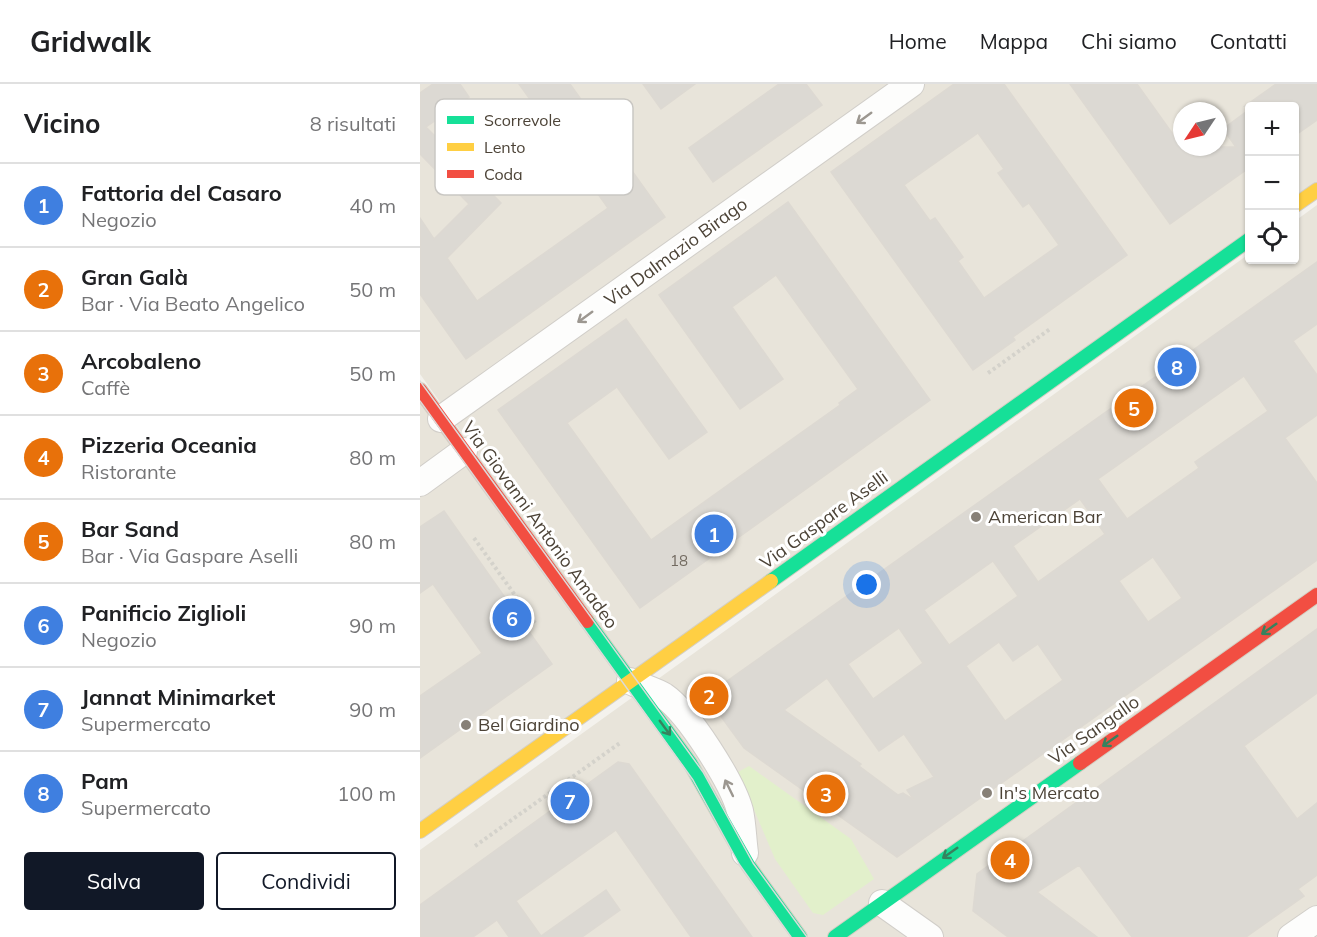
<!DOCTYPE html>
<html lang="it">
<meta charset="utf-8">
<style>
body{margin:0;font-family:Mulish,sans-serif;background:#f6f6f6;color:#202124}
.controls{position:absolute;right:18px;top:18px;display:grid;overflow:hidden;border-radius:6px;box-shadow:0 2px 4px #0004}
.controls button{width:54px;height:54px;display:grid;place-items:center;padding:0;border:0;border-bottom:2px solid #e0e0e0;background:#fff;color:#202124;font:30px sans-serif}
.compass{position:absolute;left:753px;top:18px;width:54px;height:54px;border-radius:50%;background:#fff;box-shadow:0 2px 4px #0004;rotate:235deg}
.you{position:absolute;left:447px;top:501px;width:21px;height:21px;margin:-15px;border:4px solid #fff;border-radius:50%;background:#1a73e8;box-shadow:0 0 0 9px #1a73e833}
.badge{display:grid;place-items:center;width:39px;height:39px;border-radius:50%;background:#111827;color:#fff;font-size:20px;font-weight:700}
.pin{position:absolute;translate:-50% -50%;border:3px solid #fff;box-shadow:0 2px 6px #0006}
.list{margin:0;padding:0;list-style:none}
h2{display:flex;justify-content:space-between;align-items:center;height:78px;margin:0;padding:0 24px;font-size:26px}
h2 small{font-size:20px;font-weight:400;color:#757577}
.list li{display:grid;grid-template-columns:39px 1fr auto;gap:18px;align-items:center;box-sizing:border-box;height:84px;padding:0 24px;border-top:2px solid #e0e0e0}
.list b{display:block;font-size:22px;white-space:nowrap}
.list p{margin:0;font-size:20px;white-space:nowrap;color:#757577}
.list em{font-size:20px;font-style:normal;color:#757577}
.actions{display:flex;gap:12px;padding:18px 24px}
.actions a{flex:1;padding:14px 0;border:2px solid #111827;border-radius:6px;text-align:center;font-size:21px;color:#111827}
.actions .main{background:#111827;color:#fff}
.icon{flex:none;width:33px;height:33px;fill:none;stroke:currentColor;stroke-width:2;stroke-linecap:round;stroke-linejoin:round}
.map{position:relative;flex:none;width:897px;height:853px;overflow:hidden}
header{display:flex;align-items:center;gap:36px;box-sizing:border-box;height:84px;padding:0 30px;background:#fff;border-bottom:2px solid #e0e0e0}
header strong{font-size:28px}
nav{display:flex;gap:33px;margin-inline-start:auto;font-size:21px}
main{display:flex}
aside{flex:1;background:#fff}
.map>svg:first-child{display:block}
.residential{fill:#e8e4da;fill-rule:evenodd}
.green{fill:#e2f0cb}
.building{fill:#dcd9d3;stroke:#ddd9d2;stroke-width:1.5;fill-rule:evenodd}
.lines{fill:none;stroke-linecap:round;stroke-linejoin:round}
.street-casing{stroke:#d1cec9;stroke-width:28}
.fast-casing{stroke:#d4cfc3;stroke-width:16}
.slow-casing{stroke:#d4cfc3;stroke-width:16}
.jam-casing{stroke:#d4cfc3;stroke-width:16}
.path{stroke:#d4d2cb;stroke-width:4;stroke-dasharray:3 3;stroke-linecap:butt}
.street{stroke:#fdfdfc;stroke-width:26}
.fast{stroke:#16e098;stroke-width:14}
.slow{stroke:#ffcf43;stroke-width:14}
.jam{stroke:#f24e42;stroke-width:14}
.tram{stroke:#dbdbda;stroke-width:1.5}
.oneway{stroke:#9c9790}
.oneway2{stroke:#36825e}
.poi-dot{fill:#878077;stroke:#fff;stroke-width:2}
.labels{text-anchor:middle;stroke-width:6;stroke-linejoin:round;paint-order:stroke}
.number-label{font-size:15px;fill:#726a60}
.street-label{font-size:18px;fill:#4c4337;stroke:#fff}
.poi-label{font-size:18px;fill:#4c4337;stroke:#fff;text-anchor:start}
.key{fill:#fff;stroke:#c9c7c3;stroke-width:1.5}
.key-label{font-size:16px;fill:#4c4337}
</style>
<header>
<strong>Gridwalk</strong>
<nav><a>Home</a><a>Mappa</a><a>Chi siamo</a><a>Contatti</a></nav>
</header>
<main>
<aside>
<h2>Vicino<small>8 risultati</small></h2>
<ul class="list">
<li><span class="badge" style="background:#3f7fe0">1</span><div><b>Fattoria del Casaro</b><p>Negozio</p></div><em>40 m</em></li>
<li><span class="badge" style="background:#e8710a">2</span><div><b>Gran Galà</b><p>Bar · Via Beato Angelico</p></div><em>50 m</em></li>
<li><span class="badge" style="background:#e8710a">3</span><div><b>Arcobaleno</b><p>Caffè</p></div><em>50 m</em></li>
<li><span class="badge" style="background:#e8710a">4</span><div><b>Pizzeria Oceania</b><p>Ristorante</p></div><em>80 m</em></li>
<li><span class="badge" style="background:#e8710a">5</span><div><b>Bar Sand</b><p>Bar · Via Gaspare Aselli</p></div><em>80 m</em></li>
<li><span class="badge" style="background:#3f7fe0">6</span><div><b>Panificio Ziglioli</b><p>Negozio</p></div><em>90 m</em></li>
<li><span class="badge" style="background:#3f7fe0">7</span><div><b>Jannat Minimarket</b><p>Supermercato</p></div><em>90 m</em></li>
<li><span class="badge" style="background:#3f7fe0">8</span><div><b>Pam</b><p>Supermercato</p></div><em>100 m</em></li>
</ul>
<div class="actions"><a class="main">Salva</a><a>Condividi</a></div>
</aside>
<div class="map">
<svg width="897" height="853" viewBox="0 0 897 853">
<rect width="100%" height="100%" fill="#f4f2ed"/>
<!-- residential -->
<path class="residential" d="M0 0H897V105L875 122 874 22H830L829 154 215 593 0 290ZM762 27H798V63H762Z
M897 121V853H0V766L829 170 830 176H874L875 137Z
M0 310 208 598 0 744Z"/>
<!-- green -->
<path class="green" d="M329 682 431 755 454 795 403 831 393 829 355 775 318 688Z"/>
<!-- building -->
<path class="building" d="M13 0H40L49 13 6 43 81 119 27 174 57 217 188 124 99 0H150L245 133 46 275 0 210V134L14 155 49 120 0 70V9Z
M223 0H275L241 25Z
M359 0H386L402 21 293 98 269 64Z
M534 0H584L707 171 593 253 595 256 553 286 411 88ZM558 49 584 85 578 89 603 123 609 119 639 161 564 214 538 177 543 173 515 134 510 137 484 101Z
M650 0H717L762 63H816L803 45 830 25V83L750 140Z
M856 0H897V36L874 52V22H825Z
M368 118 510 316 220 524 78 326 206 235 287 348 249 375 197 303 147 339 231 456 420 321 419 319 438 305 356 191 312 223 363 295 320 325 239 211Z
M897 178V240L873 257 897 291V331L865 354 897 399V476L477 773 324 664 286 612ZM824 292 848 327 775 378 779 384 707 435 678 395ZM660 415 685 450 618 498 593 462ZM733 473 762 514 728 538 699 497ZM573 477 598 512 529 561 504 526ZM479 544 503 579 453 615 428 580ZM579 558 593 577 618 560 643 596 585 637 546 582ZM407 594 459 667 484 650 514 693 487 706 494 716 483 709 478 711 439 682 441 680 364 626Z
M24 427 132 580 0 674V612L62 569 13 500 0 509V443Z
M897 545V609L824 662 877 735 897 719V791L878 805 884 812 826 853H712L659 781 617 808 677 853H588L553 827 557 790Z
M198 678 209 680 332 853H271L196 746 96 817 121 852 186 806 200 826 162 853H89L77 836 53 853H0V821Z"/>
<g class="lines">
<defs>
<path id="street" d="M21 335 491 0
M0 399 44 367
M210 597C221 603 234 606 244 612 268 628 313 699 320 727 323 741 323 755 325 769
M462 819 510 853
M871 853 897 835"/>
<path id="fast" d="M351 497 830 155
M167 537 270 679 328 781 380 853
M415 853 660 679"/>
<path id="slow" d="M874 122 897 106
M0 747 351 497"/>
<path id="jam" d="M0 306 167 537
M660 679 897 511"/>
</defs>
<!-- street casing -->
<use href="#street" class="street-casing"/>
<!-- fast casing -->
<use href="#fast" class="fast-casing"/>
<!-- slow casing -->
<use href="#slow" class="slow-casing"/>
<!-- jam casing -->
<use href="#jam" class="jam-casing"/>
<!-- path -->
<path class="path" d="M568 289 630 245
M54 454 115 539
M55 762 200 659"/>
<!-- street -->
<use href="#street" class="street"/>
<!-- fast -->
<use href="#fast" class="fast"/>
<!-- slow -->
<use href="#slow" class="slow"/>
<!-- jam -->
<use href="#jam" class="jam"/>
<!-- tram -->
<path class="tram" d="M0 297 283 688 333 779 387 853
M0 317 273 696 319 780 371 853"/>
</g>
<!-- one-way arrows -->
<defs><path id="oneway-shaft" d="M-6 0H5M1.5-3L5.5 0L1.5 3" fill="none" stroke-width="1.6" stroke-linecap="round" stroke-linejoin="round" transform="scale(1.5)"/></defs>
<g class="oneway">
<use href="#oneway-shaft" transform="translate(444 34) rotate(144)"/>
<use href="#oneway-shaft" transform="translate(165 233) rotate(144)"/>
<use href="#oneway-shaft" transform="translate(309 704) rotate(-116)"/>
</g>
<g class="oneway2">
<use href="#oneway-shaft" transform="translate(849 545) rotate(145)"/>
<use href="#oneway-shaft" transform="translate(245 644) rotate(54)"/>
<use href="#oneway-shaft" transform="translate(690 657) rotate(145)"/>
<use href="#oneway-shaft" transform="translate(530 769) rotate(145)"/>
</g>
<!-- markers -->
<g class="poi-dot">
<circle cx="556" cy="433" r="6"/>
<circle cx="46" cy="641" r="6"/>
<circle cx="567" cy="709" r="6"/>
</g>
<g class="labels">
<!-- number labels -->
<g class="number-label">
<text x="259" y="482">18</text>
</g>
<!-- street labels -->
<g class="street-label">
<text transform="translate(256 168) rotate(-36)" y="6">Via Dalmazio Birago</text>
<text transform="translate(404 436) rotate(-36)" y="6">Via Gaspare Aselli</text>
<text transform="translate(120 441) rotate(54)" y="6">Via Giovanni Antonio Amadeo</text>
<text transform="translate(674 646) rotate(-35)" y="6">Via Sangallo</text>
</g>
<!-- poi labels -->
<g class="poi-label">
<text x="568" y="439">American Bar</text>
<text x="58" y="647">Bel Giardino</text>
<text x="579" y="715">In's Mercato</text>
</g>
</g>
<!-- legend -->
<rect x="15" y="15" width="198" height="96" rx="9" class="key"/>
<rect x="27" y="32" width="27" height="8" fill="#16e098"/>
<rect x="27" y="59" width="27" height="8" fill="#ffcf43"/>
<rect x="27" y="86" width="27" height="8" fill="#f24e42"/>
<g class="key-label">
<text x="64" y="42">Scorrevole</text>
<text x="64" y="69">Lento</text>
<text x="64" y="96">Coda</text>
</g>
</svg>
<div class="controls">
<button>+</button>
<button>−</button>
<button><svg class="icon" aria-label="locate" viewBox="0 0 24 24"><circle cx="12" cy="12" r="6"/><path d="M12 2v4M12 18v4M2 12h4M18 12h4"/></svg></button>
</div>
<svg class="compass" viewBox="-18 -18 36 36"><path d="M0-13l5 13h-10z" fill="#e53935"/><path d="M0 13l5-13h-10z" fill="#757577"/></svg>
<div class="you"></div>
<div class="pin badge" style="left:294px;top:450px;background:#3f7fe0">1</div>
<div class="pin badge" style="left:289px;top:612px;background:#e8710a">2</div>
<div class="pin badge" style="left:406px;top:710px;background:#e8710a">3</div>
<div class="pin badge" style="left:590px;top:776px;background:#e8710a">4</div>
<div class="pin badge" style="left:714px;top:324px;background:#e8710a">5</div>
<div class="pin badge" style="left:92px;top:534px;background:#3f7fe0">6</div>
<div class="pin badge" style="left:150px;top:717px;background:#3f7fe0">7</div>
<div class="pin badge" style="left:757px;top:283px;background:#3f7fe0">8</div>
</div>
</main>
